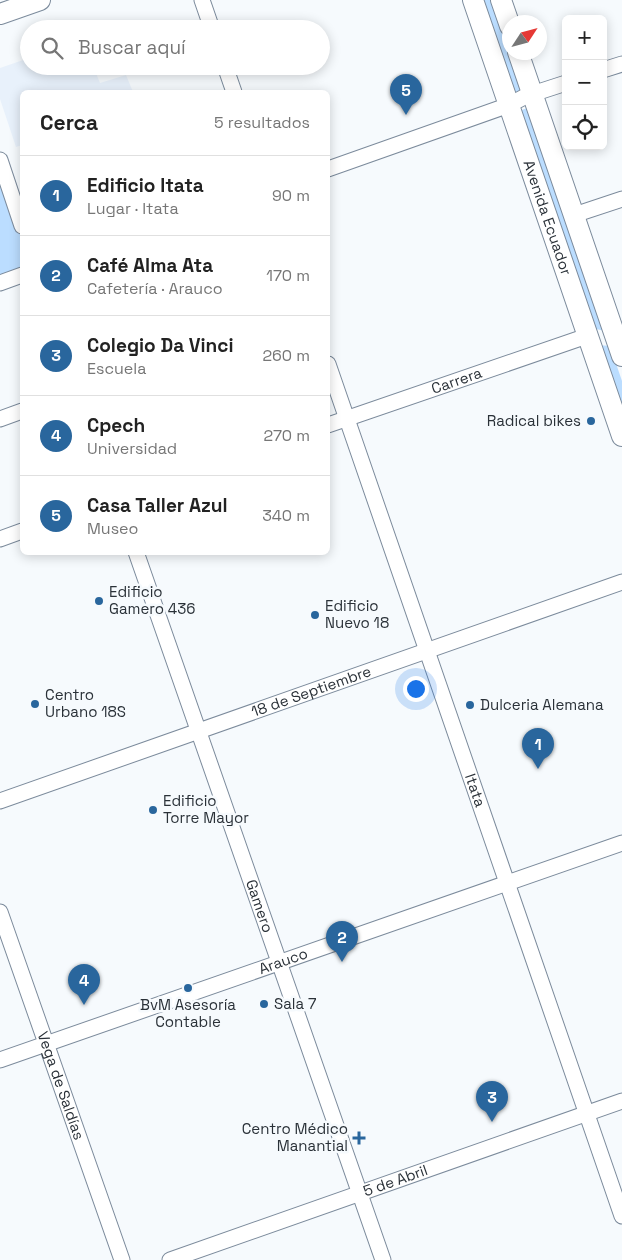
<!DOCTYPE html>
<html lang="es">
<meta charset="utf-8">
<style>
body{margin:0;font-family:"Space Grotesk",sans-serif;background:#f2f2f2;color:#222}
.controls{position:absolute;right:15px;top:15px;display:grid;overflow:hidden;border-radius:8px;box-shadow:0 2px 12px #0003}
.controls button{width:45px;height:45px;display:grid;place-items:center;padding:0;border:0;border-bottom:1px solid #e0e0e0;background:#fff;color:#222;font:25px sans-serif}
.compass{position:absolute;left:502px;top:15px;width:45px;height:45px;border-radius:50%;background:#fff;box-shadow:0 2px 12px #0003;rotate:54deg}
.you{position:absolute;left:415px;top:688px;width:18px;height:18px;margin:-12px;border:4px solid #fff;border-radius:50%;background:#1a73e8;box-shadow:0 0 0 8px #1a73e833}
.badge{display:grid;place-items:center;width:32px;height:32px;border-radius:50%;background:#29669d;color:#fff;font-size:16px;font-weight:700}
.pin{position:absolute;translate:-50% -41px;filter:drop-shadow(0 1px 2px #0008)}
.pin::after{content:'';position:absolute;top:26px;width:18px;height:15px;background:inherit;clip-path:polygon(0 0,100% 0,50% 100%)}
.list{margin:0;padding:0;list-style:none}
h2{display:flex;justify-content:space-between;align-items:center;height:65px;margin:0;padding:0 20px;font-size:21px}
h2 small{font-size:16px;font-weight:400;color:#767676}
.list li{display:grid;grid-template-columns:32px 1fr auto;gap:15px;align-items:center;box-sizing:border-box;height:80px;padding:0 20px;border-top:1px solid #e0e0e0}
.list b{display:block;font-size:19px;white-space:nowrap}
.list p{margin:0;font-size:16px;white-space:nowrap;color:#767676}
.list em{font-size:16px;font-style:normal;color:#767676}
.icon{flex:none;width:28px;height:28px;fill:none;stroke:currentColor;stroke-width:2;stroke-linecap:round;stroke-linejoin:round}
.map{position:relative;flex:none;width:622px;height:1260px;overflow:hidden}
.search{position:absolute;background:#fff;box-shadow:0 2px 12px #0003;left:20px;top:20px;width:310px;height:55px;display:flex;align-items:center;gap:12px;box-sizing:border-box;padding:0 18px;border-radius:28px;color:#767676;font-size:19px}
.panel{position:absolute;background:#fff;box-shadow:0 2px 12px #0003;left:20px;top:90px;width:310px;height:465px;border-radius:8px}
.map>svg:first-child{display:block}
.built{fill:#e8f1fb}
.green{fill:#bdf}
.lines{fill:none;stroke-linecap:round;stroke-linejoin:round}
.minor-casing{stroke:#7c8b9c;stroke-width:17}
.major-casing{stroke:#7c8b9c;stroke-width:22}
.minor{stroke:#fff;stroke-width:15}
.major{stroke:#fff;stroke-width:20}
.poi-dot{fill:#29669d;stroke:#f6fafd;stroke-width:2}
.labels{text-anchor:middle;stroke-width:5;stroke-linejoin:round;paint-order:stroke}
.street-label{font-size:15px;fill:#2a3138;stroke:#f6fafd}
.poi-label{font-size:15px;fill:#2a3138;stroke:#f6fafd;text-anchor:start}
</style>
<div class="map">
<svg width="622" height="1260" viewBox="0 0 622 1260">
<rect width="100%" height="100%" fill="#f6fafd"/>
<!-- built -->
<path class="built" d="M29 58V66H93L100 83 126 75 133 92H22V145L16 147 0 99V68Z"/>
<!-- green -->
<path class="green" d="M479 0H498L509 37 510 52 526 89 513 93Z
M533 106 609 332 592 328 519 111Z
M0 172 22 236V271L0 279Z
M598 345 610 346 622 381V409Z"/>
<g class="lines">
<defs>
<g id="minor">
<path d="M202 0 212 29"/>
<path d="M225 66 234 92"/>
<path d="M603 70 622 64"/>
<path d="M0 160 22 226"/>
<path d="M328 169 509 105 526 96 566 83"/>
<path d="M574 215 622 199"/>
<path d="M0 283 22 275"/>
<path id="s1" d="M328 364 622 1216"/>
<path d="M0 419 22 411"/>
<path id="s2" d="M328 425 587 336"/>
<path d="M0 539 22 531"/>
<path id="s3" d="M136 552 383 1260"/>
<path id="s4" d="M0 801 622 582"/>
<path id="s5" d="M0 912 122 1260"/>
<path id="s6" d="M0 1060 622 843"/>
<path id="s7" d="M170 1260 622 1101"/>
</g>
<g id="major">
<path id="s8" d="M473 0 622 436"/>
<path d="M501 0 510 26"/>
<path d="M0 14 40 0"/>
<path d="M518 52 622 356"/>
</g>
</defs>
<!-- minor casing -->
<use href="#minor" class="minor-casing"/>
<!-- major casing -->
<use href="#major" class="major-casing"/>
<!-- minor -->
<use href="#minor" class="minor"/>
<!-- major -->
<use href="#major" class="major"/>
</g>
<!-- markers -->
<g class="poi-dot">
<circle cx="591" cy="421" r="5"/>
<circle cx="99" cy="601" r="5"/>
<circle cx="315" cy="615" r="5"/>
<circle cx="35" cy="704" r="5"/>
<circle cx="470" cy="705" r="5"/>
<circle cx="153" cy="810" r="5"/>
<circle cx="188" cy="988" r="5"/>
<circle cx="264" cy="1004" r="5"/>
<path d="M356.5 1130.5h5v5h5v5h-5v5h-5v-5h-5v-5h5z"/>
</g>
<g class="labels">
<!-- street labels -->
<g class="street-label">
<text dy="5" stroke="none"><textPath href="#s8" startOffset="230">Avenida Ecuador</textPath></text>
<text dy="5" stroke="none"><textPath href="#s2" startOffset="136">Carrera</textPath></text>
<text dy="5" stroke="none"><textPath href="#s4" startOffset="330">18 de Septiembre</textPath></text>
<text dy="5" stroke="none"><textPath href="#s1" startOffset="451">Itata</textPath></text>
<text dy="5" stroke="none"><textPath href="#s3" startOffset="375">Gamero</textPath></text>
<text dy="5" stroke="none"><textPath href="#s6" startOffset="300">Arauco</textPath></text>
<text dy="5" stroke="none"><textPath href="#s5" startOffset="184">Vega de Saldías</textPath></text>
<text dy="5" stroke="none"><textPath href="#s7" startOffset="239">5 de Abril</textPath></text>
</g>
<!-- poi labels -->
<g class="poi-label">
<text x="581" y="426" text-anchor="end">Radical bikes</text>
<text x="109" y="597">Edificio<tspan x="109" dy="17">Gamero 436</tspan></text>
<text x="325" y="611">Edificio<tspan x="325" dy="17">Nuevo 18</tspan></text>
<text x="45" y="700">Centro<tspan x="45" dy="17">Urbano 18S</tspan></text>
<text x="480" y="710">Dulceria Alemana</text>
<text x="163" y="806">Edificio<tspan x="163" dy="17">Torre Mayor</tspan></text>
<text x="274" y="1009">Sala 7</text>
<text x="188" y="1010" text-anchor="middle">BvM Asesoría<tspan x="188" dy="17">Contable</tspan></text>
<text x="348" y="1134" text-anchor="end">Centro Médico<tspan x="348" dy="17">Manantial</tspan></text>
</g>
</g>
</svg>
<div class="controls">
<button>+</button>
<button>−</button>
<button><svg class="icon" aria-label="locate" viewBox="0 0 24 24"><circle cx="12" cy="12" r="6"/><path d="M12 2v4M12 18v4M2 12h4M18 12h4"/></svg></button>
</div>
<svg class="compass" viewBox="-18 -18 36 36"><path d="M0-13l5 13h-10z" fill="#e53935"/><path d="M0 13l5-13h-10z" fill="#767676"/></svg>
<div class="you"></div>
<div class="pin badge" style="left:538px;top:769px">1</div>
<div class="pin badge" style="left:342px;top:962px">2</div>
<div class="pin badge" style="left:492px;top:1122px">3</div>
<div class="pin badge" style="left:84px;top:1005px">4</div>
<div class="pin badge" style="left:406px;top:115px">5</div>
<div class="search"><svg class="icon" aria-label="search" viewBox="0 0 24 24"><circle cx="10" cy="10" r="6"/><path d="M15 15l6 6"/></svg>Buscar aquí</div>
<section class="panel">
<h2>Cerca<small>5 resultados</small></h2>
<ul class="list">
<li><span class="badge">1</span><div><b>Edificio Itata</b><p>Lugar · Itata</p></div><em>90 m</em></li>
<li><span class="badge">2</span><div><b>Café Alma Ata</b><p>Cafetería · Arauco</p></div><em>170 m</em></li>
<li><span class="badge">3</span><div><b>Colegio Da Vinci</b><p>Escuela</p></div><em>260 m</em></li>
<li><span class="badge">4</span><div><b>Cpech</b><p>Universidad</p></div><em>270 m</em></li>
<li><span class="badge">5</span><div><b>Casa Taller Azul</b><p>Museo</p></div><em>340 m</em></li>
</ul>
</section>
</div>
